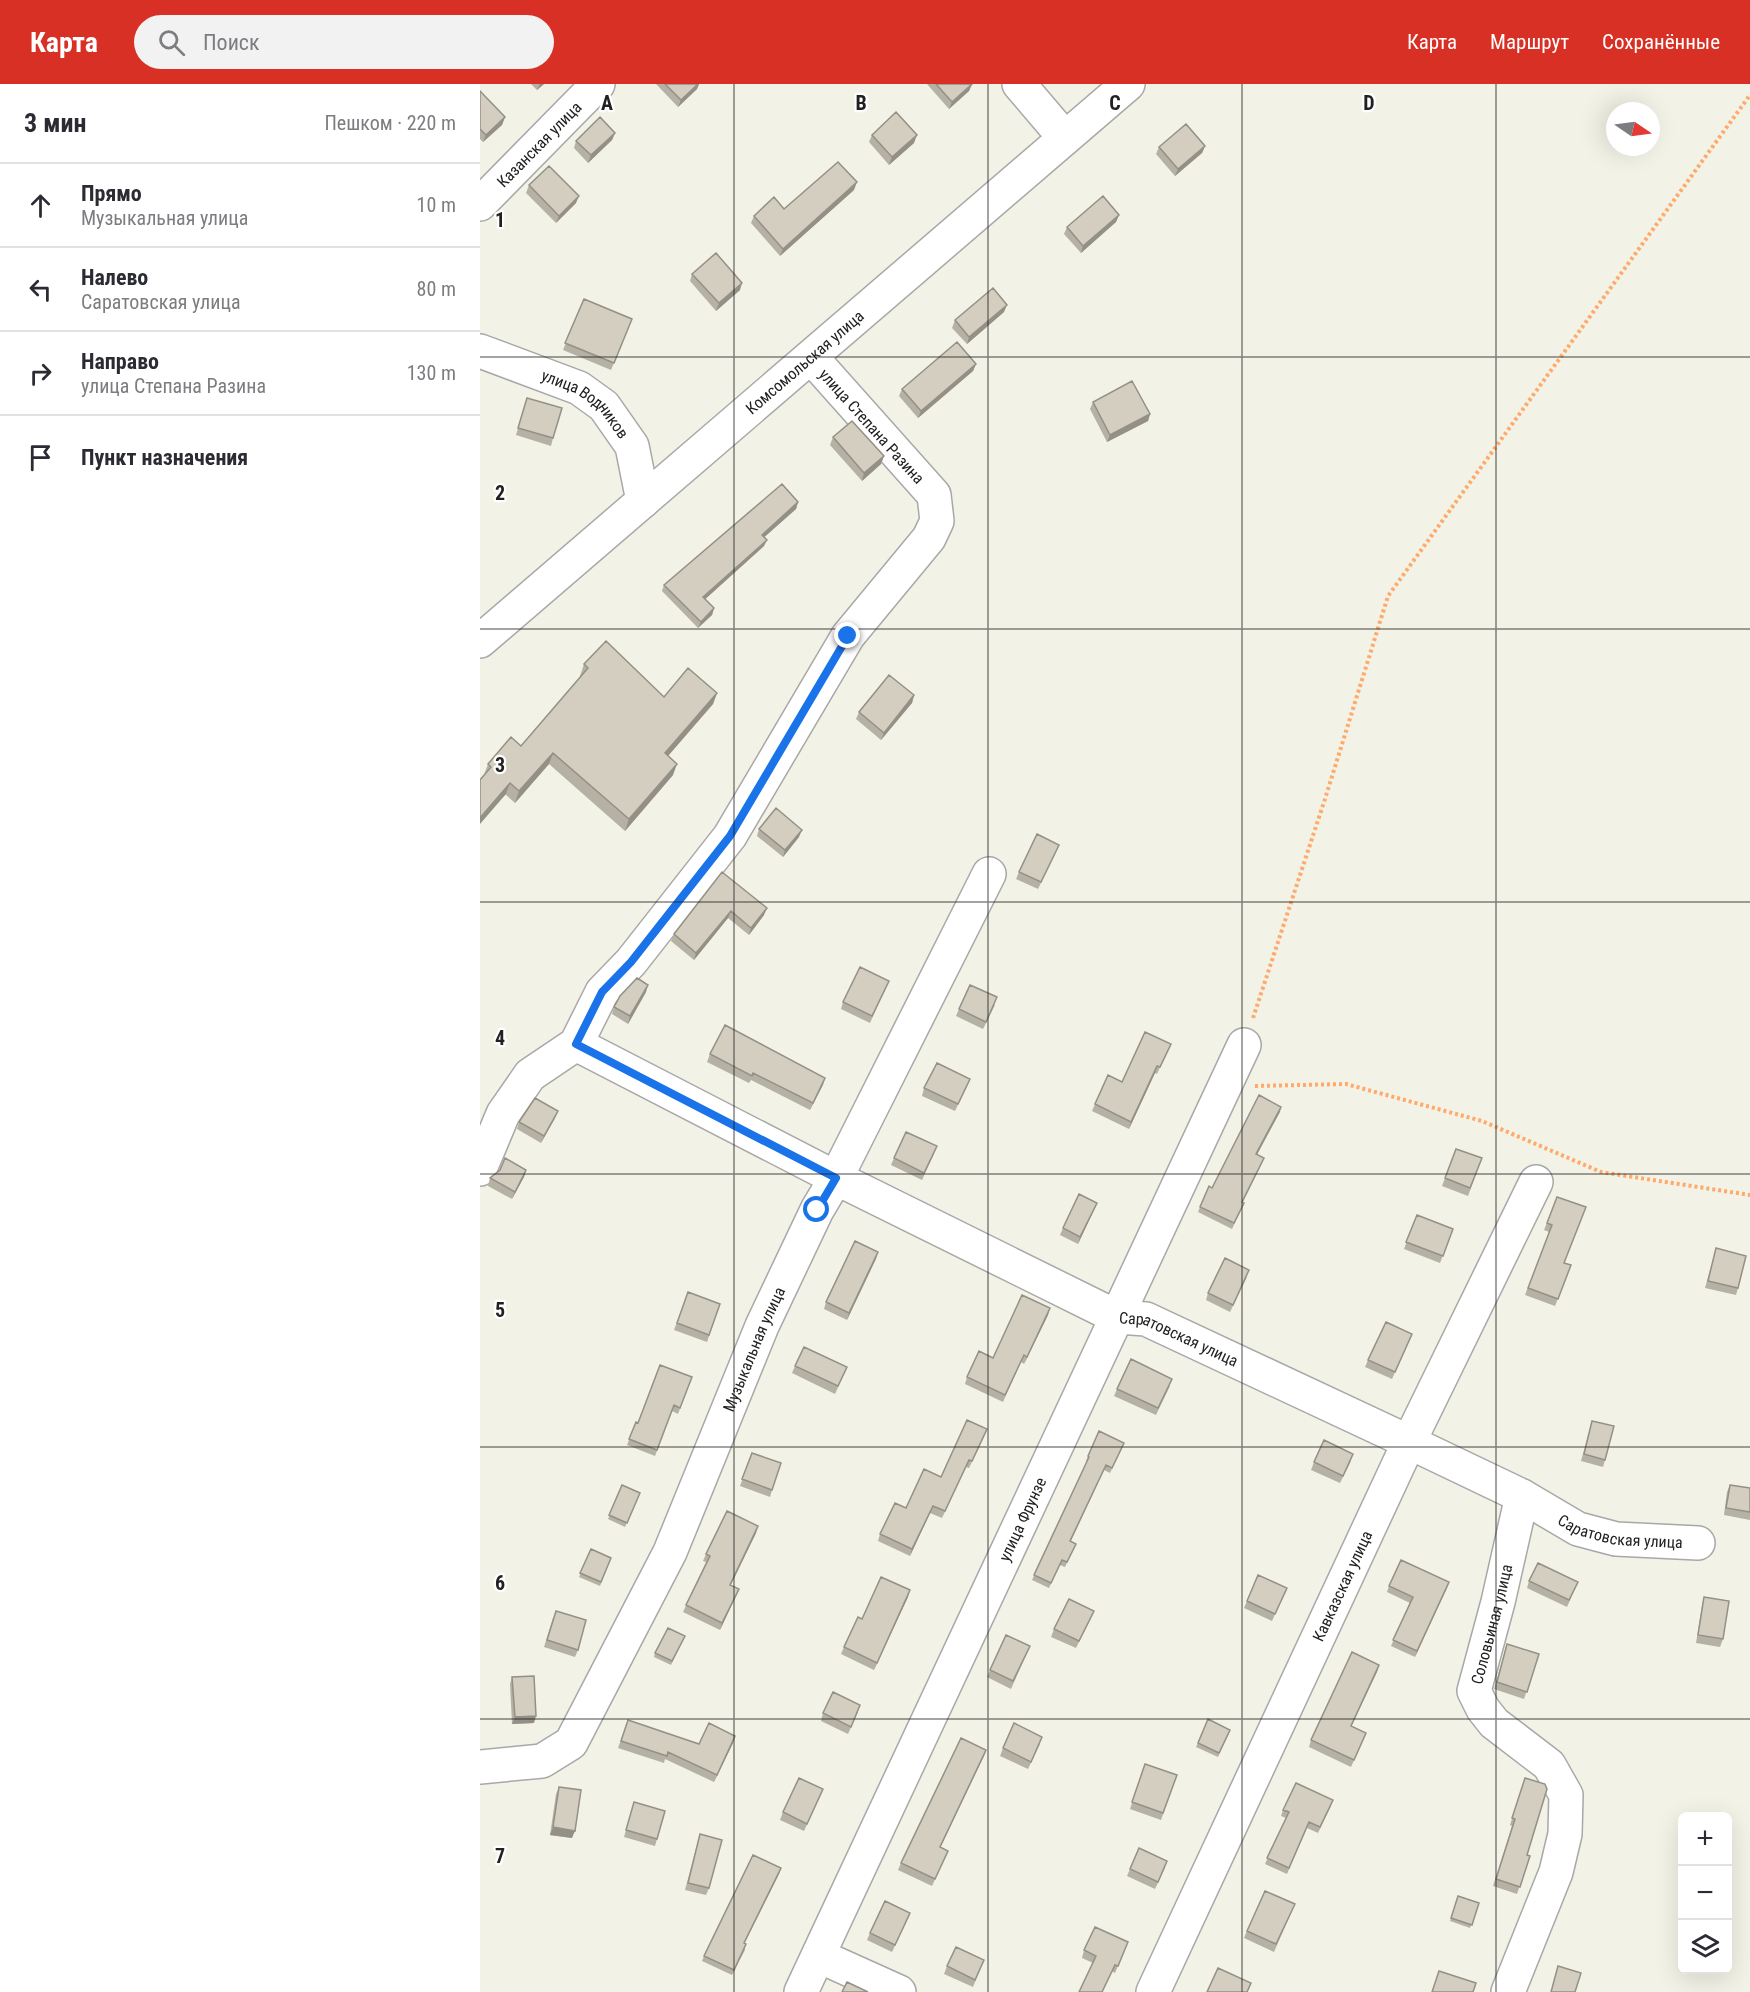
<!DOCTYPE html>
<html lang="ru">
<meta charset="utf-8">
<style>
body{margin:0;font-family:"Roboto Condensed",sans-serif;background:#f2f2f3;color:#2b2b33}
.controls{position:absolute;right:18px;bottom:18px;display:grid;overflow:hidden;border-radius:9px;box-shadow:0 6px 24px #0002}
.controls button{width:54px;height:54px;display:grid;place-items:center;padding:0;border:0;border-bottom:2px solid #e1e1e2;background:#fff;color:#2b2b33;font:30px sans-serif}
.compass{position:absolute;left:1126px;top:18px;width:54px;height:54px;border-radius:50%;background:#fff;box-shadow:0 6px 24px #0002;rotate:103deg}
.stop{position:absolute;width:18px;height:18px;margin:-14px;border:4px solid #1a73e8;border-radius:50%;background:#fff}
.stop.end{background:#1a73e8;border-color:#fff;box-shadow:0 2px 6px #0008}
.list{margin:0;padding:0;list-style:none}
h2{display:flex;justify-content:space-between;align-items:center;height:78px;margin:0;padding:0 24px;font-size:26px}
h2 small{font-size:20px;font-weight:400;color:#7c7c81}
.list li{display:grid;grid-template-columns:39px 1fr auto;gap:18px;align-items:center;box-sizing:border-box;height:84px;padding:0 24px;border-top:2px solid #e1e1e2}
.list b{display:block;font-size:22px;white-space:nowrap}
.list p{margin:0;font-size:20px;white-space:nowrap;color:#7c7c81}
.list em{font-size:20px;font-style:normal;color:#7c7c81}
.icon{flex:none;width:33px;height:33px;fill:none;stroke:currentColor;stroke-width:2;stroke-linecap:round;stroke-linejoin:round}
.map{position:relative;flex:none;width:1270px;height:1908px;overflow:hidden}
header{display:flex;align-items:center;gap:36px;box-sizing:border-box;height:84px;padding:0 30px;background:#d93025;color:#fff}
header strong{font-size:28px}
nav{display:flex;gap:33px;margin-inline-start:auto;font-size:21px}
.search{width:420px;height:54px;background:#f2f2f3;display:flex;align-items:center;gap:15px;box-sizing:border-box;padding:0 21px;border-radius:33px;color:#7c7c81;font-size:22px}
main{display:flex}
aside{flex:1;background:#fff}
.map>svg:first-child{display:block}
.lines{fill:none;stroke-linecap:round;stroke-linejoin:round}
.minor-casing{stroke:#a8a8a8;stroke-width:36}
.path{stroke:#ffa96a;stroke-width:4;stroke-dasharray:3 3;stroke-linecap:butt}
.minor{stroke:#fff;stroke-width:33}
.wall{fill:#b5b1a4}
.shaded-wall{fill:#949086}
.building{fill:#d3cebf;stroke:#949086;stroke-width:1.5}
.route{stroke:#1a73e8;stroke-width:8}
.grid{fill:none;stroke:#212121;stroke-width:1.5;stroke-opacity:0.55}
.labels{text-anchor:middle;stroke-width:4.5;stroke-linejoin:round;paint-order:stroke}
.street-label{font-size:16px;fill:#212121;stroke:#fff}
.grid-label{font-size:20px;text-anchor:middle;font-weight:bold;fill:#212121;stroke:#fff;stroke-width:4.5;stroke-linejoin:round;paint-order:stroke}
</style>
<header>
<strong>Карта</strong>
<div class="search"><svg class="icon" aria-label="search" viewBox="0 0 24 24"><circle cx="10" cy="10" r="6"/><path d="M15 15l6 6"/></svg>Поиск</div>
<nav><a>Карта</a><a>Маршрут</a><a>Сохранённые</a></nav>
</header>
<main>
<aside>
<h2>3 мин<small>Пешком · 220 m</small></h2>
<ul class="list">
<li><svg class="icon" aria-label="ahead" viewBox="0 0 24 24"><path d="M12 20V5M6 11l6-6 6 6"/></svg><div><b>Прямо</b><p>Музыкальная улица</p></div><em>10 m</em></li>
<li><svg class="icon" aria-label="left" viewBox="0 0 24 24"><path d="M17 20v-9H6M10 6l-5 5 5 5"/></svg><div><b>Налево</b><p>Саратовская улица</p></div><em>80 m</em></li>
<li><svg class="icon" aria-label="right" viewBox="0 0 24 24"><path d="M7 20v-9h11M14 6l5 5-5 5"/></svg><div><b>Направо</b><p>улица Степана Разина</p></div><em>130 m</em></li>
<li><svg class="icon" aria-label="arrive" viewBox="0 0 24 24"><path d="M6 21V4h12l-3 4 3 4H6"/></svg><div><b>Пункт назначения</b></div></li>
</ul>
</aside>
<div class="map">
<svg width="1270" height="1908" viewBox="0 0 1270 1908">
<rect width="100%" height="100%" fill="#f2f2e6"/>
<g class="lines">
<defs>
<g id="minor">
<path d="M539 0 585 54"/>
<path id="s1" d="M0 120 118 0"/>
<path id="s2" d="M0 267 99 304 124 322 152 362 163 417"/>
<path id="s3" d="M0 557 648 0"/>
<path id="s4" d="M96 960 356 1094 637 1233 666 1235 929 1358 1042 1412 1098 1445 1136 1455 1218 1459"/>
<path d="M0 1085 23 1030 50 991 96 960 122 908 151 878 250 752 368 552 449 454 457 437 454 411 331 273"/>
<path id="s5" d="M0 1683 62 1677 91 1659 190 1468 282 1242 337 1126 356 1094 509 790"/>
<path d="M339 1872 419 1908"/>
<path id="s6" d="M321 1908 764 961"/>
<path id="s7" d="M673 1908 929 1358 1056 1098"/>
<path id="s8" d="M1028 1908 1076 1788 1085 1750 1086 1711 1069 1681 1014 1639 1003 1625 994 1607 1018 1518 1042 1412"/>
</g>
</defs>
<!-- minor casing -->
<use href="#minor" class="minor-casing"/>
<!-- path -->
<path class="path" d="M773 934 845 715 908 512 1270 11
M775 1002 866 1000 1002 1037 1121 1088 1270 1111"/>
<!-- minor -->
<use href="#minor" class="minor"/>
</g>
<!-- wall -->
<path class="wall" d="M51 0H64L57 6Z
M176 0H219L217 5 198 23Z
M447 0H492L489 7 469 25Z
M0 7 25 33 22 41 3 58 0 55Z
M135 49 132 56 108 79 94 64 96 57Z
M392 51 434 59 409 81 389 58Z
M725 62 722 69 695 92 676 70 679 63Z
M49 101 96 119 76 139 46 109Z
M374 106 300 172 271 139 274 132 304 125Z
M639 131 636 138 601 169 584 150 587 143Z
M212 190 260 206 236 227 210 197Z
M104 215 152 235 131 286 83 266Z
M524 228 487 260 472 244 475 236Z
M496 280 493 287 438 334 419 312 422 305Z
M47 314 73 354 71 362 36 351Z
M613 318 670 330 668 337 627 358 610 325Z
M353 353 404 372 401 380 382 397 350 361Z
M318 418 316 425 284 453V462L225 515 234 524 232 531 218 544 182 507 184 501Z
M104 580 184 613 237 609 233 620 188 672 193 691 145 747 69 680 35 719 4 691 8 680 41 662 101 593 100 592Z
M434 611 432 619 401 656 376 635 379 628Z
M279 745 319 753 303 773 277 752Z
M576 768 558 805 536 795 539 788Z
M242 788 284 831 269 851 248 834 214 876 191 857 194 850Z
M409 897 390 939 361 925 363 918Z
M166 908 148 940 132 930 134 923Z
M515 921 503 945 476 932 479 925Z
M691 960 677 990 675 989 649 1045 612 1027 615 1020 642 998Z
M230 970 345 994 330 1026 271 996 269 999 227 978Z
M487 1002 475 1027 442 1012 444 1004Z
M801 1023 777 1071 782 1079 763 1118 762 1124 752 1145 718 1128 720 1123 732 1104Z
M75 1034 61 1059 37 1045 39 1038Z
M976 1065 1002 1074 988 1112 962 1102Z
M454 1070 442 1096 411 1081 414 1074Z
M20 1086H46L44 1093 32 1115 8 1102 10 1094Z
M1077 1113 1084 1179 1091 1181 1075 1222 1045 1211 1069 1148 1064 1146Z
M617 1119 598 1160 580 1151 583 1144Z
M937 1131 973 1145 960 1179 924 1165Z
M1236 1164 1258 1204 1256 1211 1225 1204Z
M398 1168 367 1236 344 1225 346 1218Z
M767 1193 750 1228 726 1216 728 1209Z
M208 1208 240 1220 227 1258 194 1246Z
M568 1231 544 1280 541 1278 523 1318 485 1300 487 1293Z
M932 1250 912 1295 885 1283 888 1276Z
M315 1282 364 1290 355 1310 312 1289Z
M212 1293 198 1330 192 1327 175 1372 147 1361 156 1338 158 1339Z
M690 1302 676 1331 634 1312 637 1305Z
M1112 1337 1125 1376 1123 1383 1101 1377Z
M504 1353 489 1384 486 1383 462 1434 450 1429 430 1472 398 1457 400 1450 426 1424Z
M642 1364 630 1389 624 1386 591 1457 596 1460 585 1483 580 1481 569 1504 552 1496 607 1378 606 1377 608 1372Z
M272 1369 292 1406 290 1413 260 1402Z
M871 1377 860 1399 831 1386 834 1378Z
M142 1401 160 1409 145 1443 128 1435Z
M1250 1401 1270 1404V1436L1244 1431 1247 1408Z
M276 1449 251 1501 259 1505 240 1546 203 1528 226 1478 223 1477 226 1470Z
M111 1465 131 1474 120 1502 99 1493Z
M1049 1497 1098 1498 1087 1523 1047 1504Z
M969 1498 935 1573 911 1562 930 1519 907 1508 909 1502Z
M807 1504 792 1537 764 1524 767 1517Z
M428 1513 394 1586 361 1570 364 1563 382 1535Z
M1224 1513 1243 1555 1240 1563 1216 1559 1222 1521Z
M73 1534 98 1566 95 1573 64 1563Z
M611 1534 596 1564 571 1553 574 1545Z
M205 1552 191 1581 174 1573 175 1569Z
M1027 1560 1059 1570 1044 1615 1014 1605Z
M547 1569 531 1605 507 1593 510 1586Z
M899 1581 871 1642 886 1649 871 1683 829 1663 831 1656Z
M32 1593 54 1639 32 1640 30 1600Z
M378 1628 368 1650 341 1637 343 1629Z
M728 1635 749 1649 738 1673 716 1663Z
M148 1636 219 1660 253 1659 234 1698 185 1675 184 1679 138 1664Z
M560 1660 548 1685 520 1672 523 1664Z
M506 1666 460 1764 465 1773 452 1802 418 1786 421 1779Z
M665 1680 697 1691 681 1736 650 1725Z
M1045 1694 1047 1771 1050 1772 1037 1810 1013 1802 1032 1742 1030 1741Z
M79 1703 92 1754 70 1751 76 1710Z
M343 1705 324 1747 300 1736 303 1728Z
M154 1718 177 1755 175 1762 144 1753Z
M851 1722 838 1749 827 1744 807 1790 785 1780 806 1734 801 1732 803 1726Z
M220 1750 229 1804 226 1811 205 1806Z
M301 1784 264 1859 265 1866 252 1891 222 1877 224 1872Z
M685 1784 675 1805 647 1792 650 1785Z
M978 1812 999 1819 990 1844 970 1837Z
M815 1820 794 1868 764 1854 767 1847Z
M427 1836 412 1868 387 1856 390 1849Z
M648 1858 635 1889 602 1874 604 1866Z
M504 1876 493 1903 464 1890 467 1882Z"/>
<!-- shaded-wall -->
<path class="shaded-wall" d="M60 0H64L57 6Z
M218 0H219L217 5 198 23 201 16Z
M492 0 489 7 469 25 472 18Z
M25 33 22 41 3 58 6 51Z
M135 49 132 56 108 79 111 71Z
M437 51 434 59 409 81 412 73Z
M725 62 722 69 695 92 698 85Z
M377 98 374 106 300 172 303 165Z
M99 112 96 119 76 139 79 132Z
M639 131 636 138 601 169 603 162Z
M262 199 260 206 236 227 239 219Z
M527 221 524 228 487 260 489 253Z
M496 280 493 287 438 334 441 327Z
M670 330 668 337 627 358 630 351Z
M404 372 401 380 382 397 384 389Z
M318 418 316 425 280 457 282 451Z
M287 456 284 462 221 519 223 513Z
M234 524 232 531 218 544 221 538Z
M237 609 233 620 181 680 185 669Z
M434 611 432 619 401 656 404 649Z
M73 669 69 680 35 719 39 707Z
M197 680 193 691 145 747 149 735Z
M30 699 26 710 0 740V734Z
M322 746 319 753 303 773 305 766Z
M287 824 284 831 269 851 271 844Z
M251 827 248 834 214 876 216 869Z
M168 901 166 908 148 940 150 932Z
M677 982 675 989 649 1045 651 1038Z
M345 994 343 1001 330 1026 333 1019Z
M801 1023 800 1028 774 1076 776 1070Z
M78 1027 75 1034 61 1059 64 1052Z
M46 1086 44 1093 32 1115 35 1108Z
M617 1119 614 1126 598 1160 600 1153Z
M398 1168 396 1175 367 1236 369 1229Z
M570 1224 568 1231 544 1280 547 1273Z
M453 1422 450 1429 430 1472 432 1465Z
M278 1442 276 1449 247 1508 250 1501Z
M969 1498 967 1504 935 1573 937 1567Z
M259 1505 256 1512 240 1546 242 1539Z
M430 1506 428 1513 394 1586 397 1579Z
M899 1581 897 1588 868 1649 871 1642Z
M56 1632 54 1639 32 1640 35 1633Z
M255 1652 253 1659 234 1698 237 1691Z
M506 1666 504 1672 457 1770 460 1763Z
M73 1743 95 1747 92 1754 70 1751Z
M301 1784 299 1790 262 1864 264 1859Z"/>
<!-- building -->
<path class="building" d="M185 0H218L201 16Z
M456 0H492L472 18Z
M0 7 25 33 6 51 0 45Z
M416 28 437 51 412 73 392 51Z
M120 33 135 49 111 71 96 57Z
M706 40 725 62 698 85 679 63Z
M358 78 377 98 303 165 274 132 294 113 304 125Z
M69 82 99 112 79 132 49 101Z
M623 112 639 131 603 162 587 143Z
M236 169 262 199 239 219 212 190Z
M513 204 527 221 489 253 475 236Z
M104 215 152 235 134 279 85 259Z
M477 258 496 280 441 327 422 305Z
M652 297 670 330 630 351 613 318Z
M47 314 82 324 73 354 38 344Z
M372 337 404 372 384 389 353 353Z
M302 400 318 418 282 451 287 456 223 513 234 524 221 538 184 501Z
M126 557 184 613 208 584 237 609 185 669 197 680 149 735 73 669 39 707 30 699 0 734V696L11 683 8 680 31 653 41 662 108 584 104 580Z
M409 591 434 611 404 649 379 628Z
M296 724 322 746 305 766 279 745Z
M557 750 579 761 561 798 539 788Z
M242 788 287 824 271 844 251 827 216 869 194 850Z
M380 883 409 897 392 932 363 918Z
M157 894 168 901 150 932 134 923 140 912Z
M490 901 517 913 506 938 479 925Z
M245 941 345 994 333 1019 273 989 272 992 230 970Z
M665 948 691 960 680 983 677 982 651 1038 615 1020 628 991 642 998Z
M457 979 490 995 478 1020 444 1004Z
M779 1011 801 1023 776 1070 784 1074 762 1118 764 1119 754 1139 720 1123 729 1102 732 1104Z
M55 1014 78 1027 64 1052 39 1038Z
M426 1048 457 1062 444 1089 414 1074Z
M976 1065 1002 1074 990 1104 965 1094Z
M25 1074 46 1086 35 1108 10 1094 20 1086Z
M599 1110 617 1119 600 1153 583 1144Z
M1077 1113 1106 1123 1084 1179 1091 1181 1078 1215 1048 1204 1072 1141 1067 1139Z
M937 1131 973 1145 963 1172 926 1158Z
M375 1157 398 1168 369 1229 346 1218Z
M1236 1164 1266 1172 1258 1204 1228 1197Z
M745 1174 769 1186 753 1221 728 1209Z
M208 1208 240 1220 229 1251 197 1239Z
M542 1211 570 1224 547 1273 544 1271 525 1311 487 1293 499 1267 513 1274Z
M906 1238 932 1250 915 1288 888 1276Z
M324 1263 367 1283 358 1302 315 1282Z
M651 1275 692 1295 678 1324 637 1305Z
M180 1281 212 1293 200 1324 194 1321 177 1366 149 1355 156 1338 158 1339Z
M487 1336 507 1345 492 1377 489 1376 465 1427 453 1422 432 1465 400 1450 415 1419 426 1424 444 1385 461 1393Z
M1112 1337 1134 1342 1125 1376 1104 1370Z
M619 1347 644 1359 632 1384 626 1381 590 1457 596 1460 587 1478 582 1476 571 1499 554 1491 609 1373 608 1372Z
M844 1356 873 1370 863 1392 834 1378Z
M272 1369 301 1379 292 1406 262 1395Z
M142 1401 160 1409 147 1439 129 1431Z
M1250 1401 1270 1404V1428L1246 1424Z
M247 1427 278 1442 250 1501 259 1505 242 1539 206 1521 230 1472 226 1470Z
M111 1465 131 1474 121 1498 100 1489Z
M921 1476 969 1498 937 1567 913 1556 933 1513 909 1502Z
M1058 1479 1098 1498 1089 1516 1049 1497Z
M778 1491 807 1504 795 1530 767 1517Z
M401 1493 430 1506 397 1579 364 1563 378 1533 382 1535Z
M1224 1513 1249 1517 1243 1555 1218 1551Z
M589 1515 614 1527 599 1557 574 1545Z
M76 1527 106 1536 98 1566 67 1556Z
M188 1544 205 1552 192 1577 175 1569Z
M526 1551 550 1562 533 1597 510 1586Z
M1027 1560 1059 1570 1047 1608 1017 1598Z
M872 1568 899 1581 871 1642 886 1649 874 1676 831 1656Z
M54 1592 56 1632 35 1633 32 1593Z
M353 1608 380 1621 371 1643 343 1629Z
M728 1635 750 1646 739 1669 718 1659Z
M148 1636 219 1660 229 1639 255 1652 237 1691 188 1668 187 1672 141 1657Z
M534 1639 562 1653 551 1678 523 1664Z
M481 1654 506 1666 460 1763 468 1767 455 1795 421 1779Z
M665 1680 697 1691 683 1729 652 1718Z
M319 1694 343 1705 327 1740 303 1728Z
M1045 1694 1065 1700 1067 1705 1047 1771 1050 1772 1040 1803 1016 1795 1035 1735 1032 1734Z
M816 1699 853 1716 840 1743 829 1738 809 1784 787 1774 809 1728 803 1726Z
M79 1703 101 1706 95 1747 73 1743Z
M154 1718 185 1727 177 1755 146 1746Z
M220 1750 242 1756 229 1804 208 1799Z
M659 1764 687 1777 678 1798 650 1785Z
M273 1771 301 1784 264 1859 266 1860 254 1886 224 1872Z
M785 1807 815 1820 796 1860 767 1847Z
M978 1812 999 1819 992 1841 971 1834Z
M405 1817 430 1829 415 1861 390 1849Z
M615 1843 648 1858 638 1882 635 1881 622 1908H599L616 1872 604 1866Z
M476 1863 504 1876 495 1896 467 1882Z
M1078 1882 1101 1889 1095 1908H1071Z
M738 1884 771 1899 767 1908H727Z
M959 1887 996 1899 993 1908H952Z
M367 1898 388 1908H362Z"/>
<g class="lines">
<!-- route -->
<path class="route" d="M337 1126 356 1094 96 960 122 908 151 878 250 752 368 552"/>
</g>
<!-- grid -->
<path class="grid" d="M254 0V1908M508 0V1908M762 0V1908M1016 0V1908M0 273H1270M0 545H1270M0 818H1270M0 1090H1270M0 1363H1270M0 1635H1270"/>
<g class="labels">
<!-- street labels -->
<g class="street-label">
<text dy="6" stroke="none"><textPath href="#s1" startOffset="84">Казанская улица</textPath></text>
<text dy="6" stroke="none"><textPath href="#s3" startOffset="428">Комсомольская улица</textPath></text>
<text dy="6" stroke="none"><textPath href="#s2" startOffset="120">улица Водников</textPath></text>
<text transform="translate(392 342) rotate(48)" y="6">улица Степана Разина</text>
<text dy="6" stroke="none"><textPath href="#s4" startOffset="672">Саратовская улица</textPath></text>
<text dy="6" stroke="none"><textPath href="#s5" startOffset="531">Музыкальная улица</textPath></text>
<text dy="6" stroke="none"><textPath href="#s6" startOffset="522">улица Фрунзе</textPath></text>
<text dy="6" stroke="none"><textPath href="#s4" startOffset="1158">Саратовская улица</textPath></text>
<text dy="6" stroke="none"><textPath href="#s7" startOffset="448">Кавказская улица</textPath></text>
<text dy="6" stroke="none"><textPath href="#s8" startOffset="418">Соловьиная улица</textPath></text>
</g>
</g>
<g class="grid-label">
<text x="127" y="26">A</text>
<text x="381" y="26">B</text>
<text x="635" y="26">C</text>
<text x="889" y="26">D</text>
<text x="20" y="143">1</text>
<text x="20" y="416">2</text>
<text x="20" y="688">3</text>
<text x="20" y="961">4</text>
<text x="20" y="1233">5</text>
<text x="20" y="1506">6</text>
<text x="20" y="1779">7</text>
</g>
</svg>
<div class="controls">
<button>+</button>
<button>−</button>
<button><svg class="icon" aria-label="layers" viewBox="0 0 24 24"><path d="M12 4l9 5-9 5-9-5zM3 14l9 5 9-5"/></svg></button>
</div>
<svg class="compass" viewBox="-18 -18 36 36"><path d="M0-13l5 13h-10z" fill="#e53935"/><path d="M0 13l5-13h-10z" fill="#7c7c81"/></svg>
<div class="stop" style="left:337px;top:1126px"></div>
<div class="stop end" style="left:368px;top:552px"></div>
</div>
</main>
